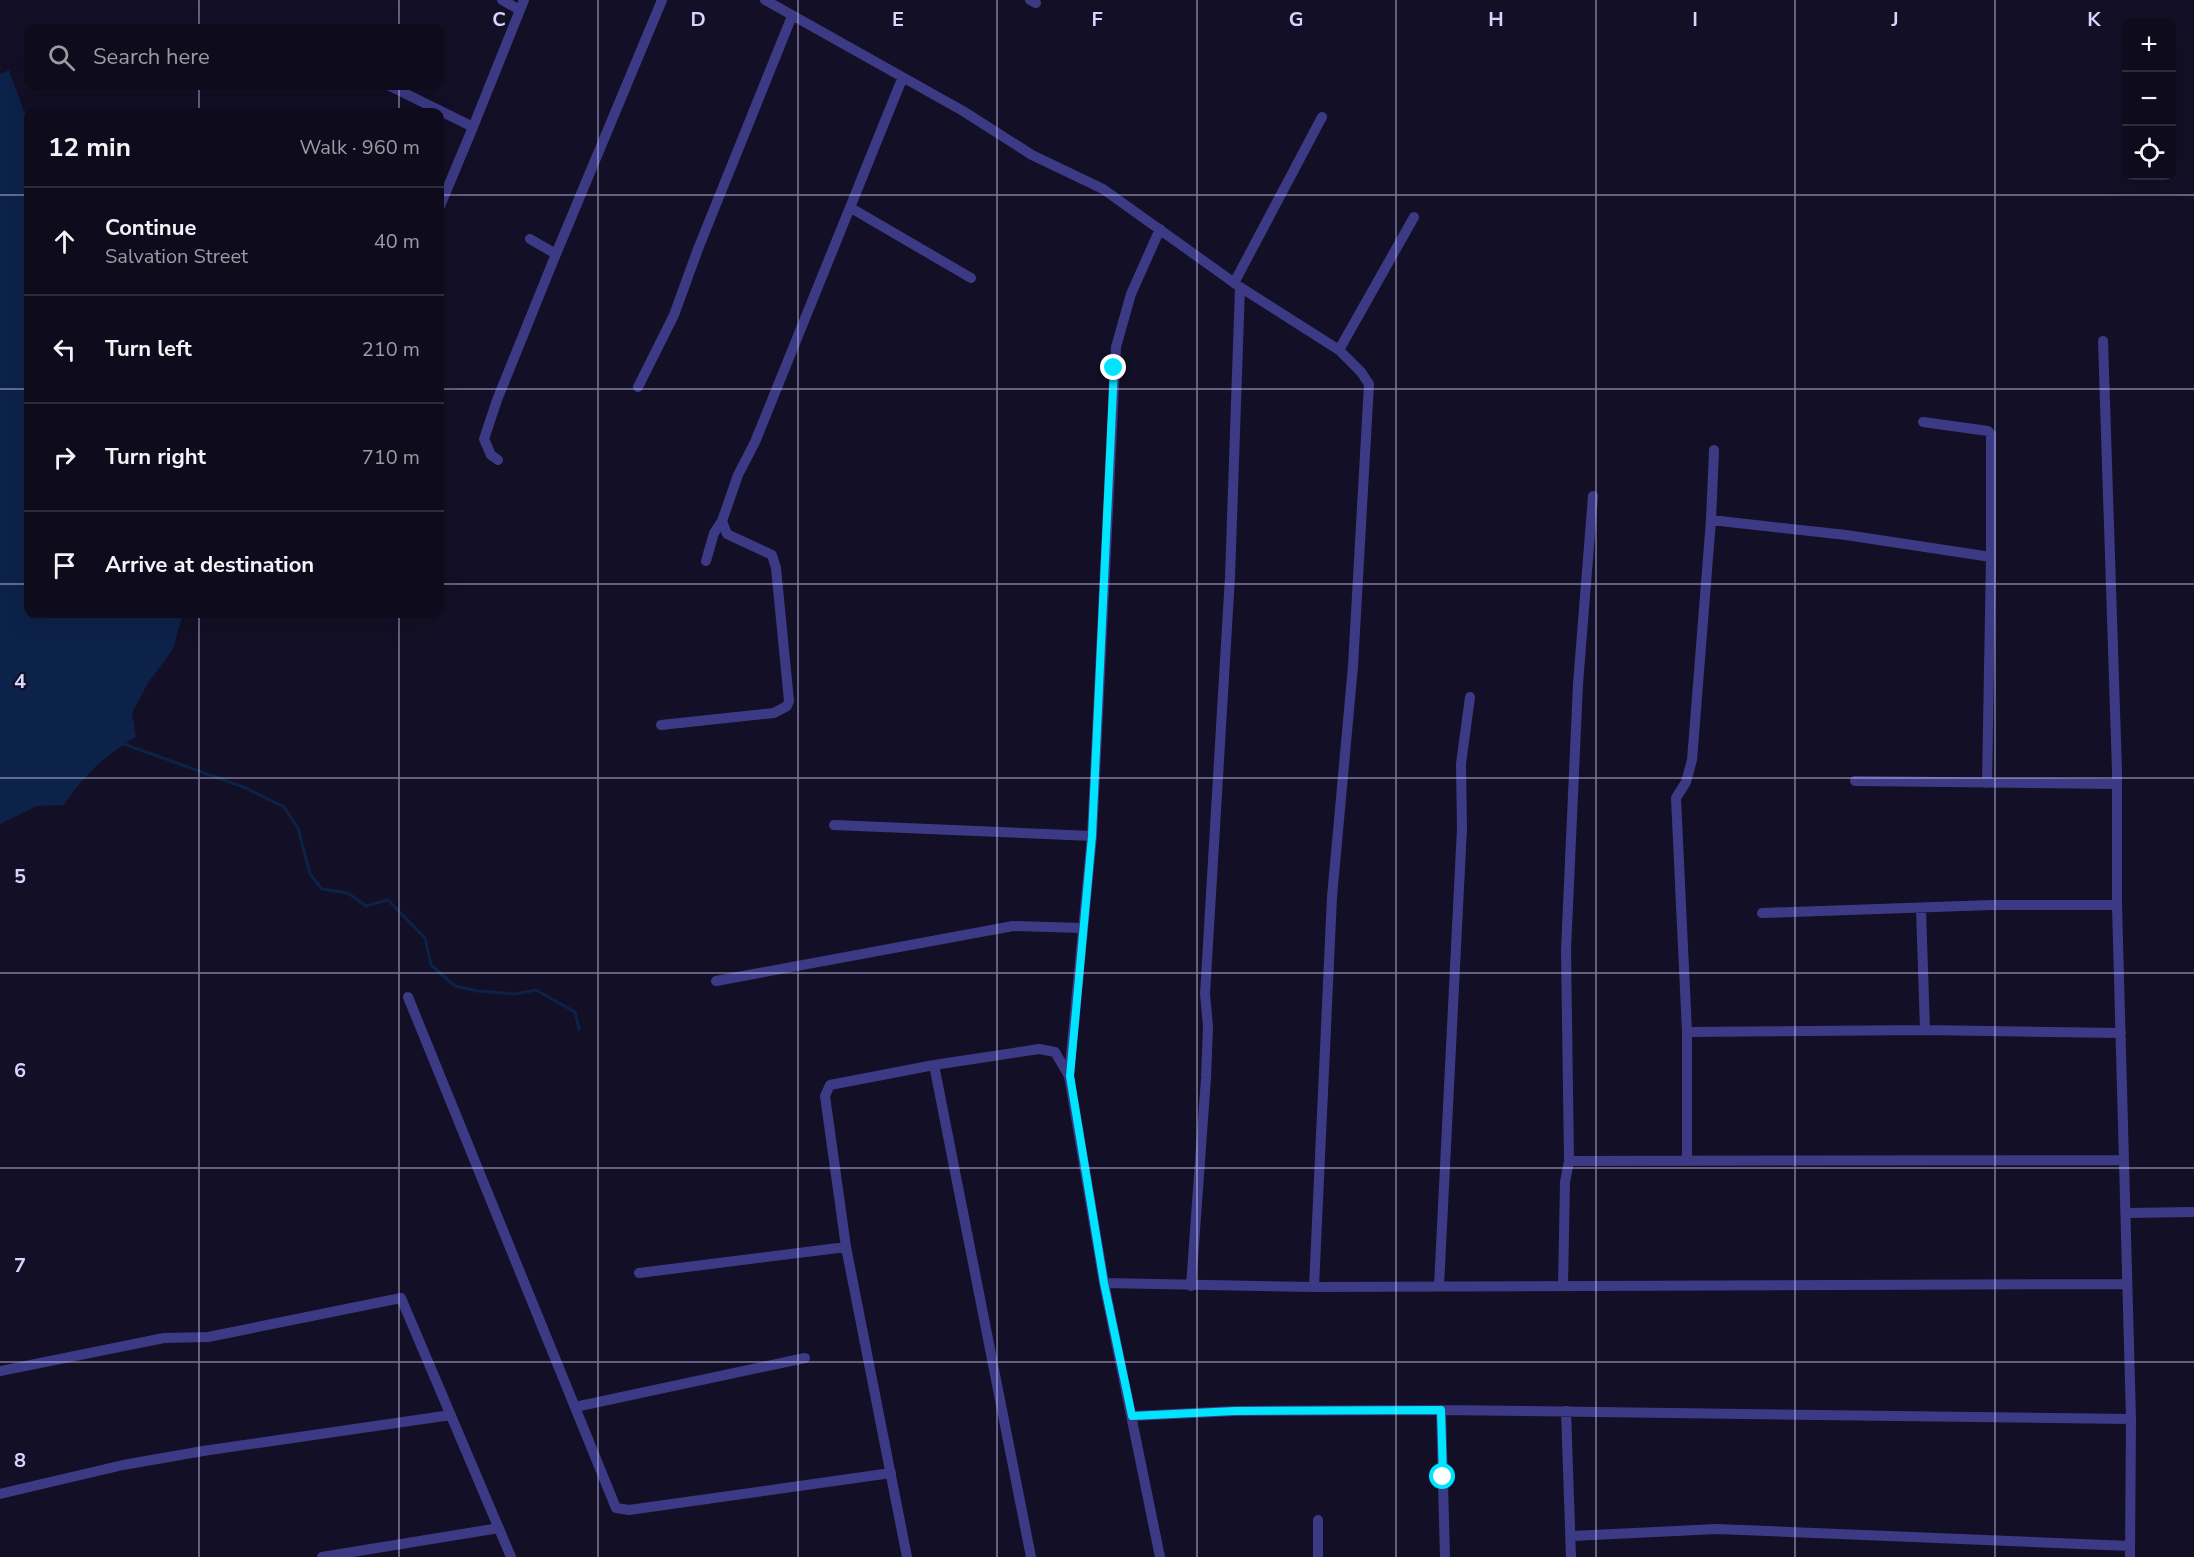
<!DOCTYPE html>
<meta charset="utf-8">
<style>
body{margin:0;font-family:"Nunito Sans",sans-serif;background:#1c1929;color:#f1f3f6}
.controls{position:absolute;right:18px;top:18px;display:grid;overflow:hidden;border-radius:12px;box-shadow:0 6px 24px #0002}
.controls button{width:54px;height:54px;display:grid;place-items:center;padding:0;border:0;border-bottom:2px solid #2e2b3b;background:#0e0b1c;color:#f1f3f6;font:30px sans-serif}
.stop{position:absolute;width:18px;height:18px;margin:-14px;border:4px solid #00e5ff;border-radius:50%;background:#fff}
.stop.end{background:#00e5ff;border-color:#fff;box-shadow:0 2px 6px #0008}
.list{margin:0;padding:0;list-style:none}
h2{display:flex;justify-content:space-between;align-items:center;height:78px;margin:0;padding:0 24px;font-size:26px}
h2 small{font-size:20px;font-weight:400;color:#9b9ba3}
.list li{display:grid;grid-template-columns:39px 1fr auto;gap:18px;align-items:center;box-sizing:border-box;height:108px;padding:0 24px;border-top:2px solid #2e2b3b}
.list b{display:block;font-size:22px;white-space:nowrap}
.list p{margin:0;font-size:20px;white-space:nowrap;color:#9b9ba3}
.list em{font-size:20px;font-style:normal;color:#9b9ba3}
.icon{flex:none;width:33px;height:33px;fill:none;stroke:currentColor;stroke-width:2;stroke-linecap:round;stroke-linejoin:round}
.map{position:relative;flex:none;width:2194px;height:1557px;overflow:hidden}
.search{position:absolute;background:#0e0b1c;box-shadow:0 6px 24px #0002;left:24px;top:24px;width:420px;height:66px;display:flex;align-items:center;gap:15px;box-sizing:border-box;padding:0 21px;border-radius:12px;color:#9b9ba3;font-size:22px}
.panel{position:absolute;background:#0e0b1c;box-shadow:0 6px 24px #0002;left:24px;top:108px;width:420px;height:510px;border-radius:12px}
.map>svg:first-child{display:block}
.water{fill:#0c2248}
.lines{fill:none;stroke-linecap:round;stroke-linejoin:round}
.stream{stroke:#0c2248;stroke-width:3}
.street{stroke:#3d3a85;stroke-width:10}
.route{stroke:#00e5ff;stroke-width:8}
.grid{fill:none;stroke:#d9d4ff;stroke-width:1.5;stroke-opacity:0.55}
.grid-label{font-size:20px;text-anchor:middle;font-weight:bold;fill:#d9d4ff;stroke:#130f26;stroke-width:4.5;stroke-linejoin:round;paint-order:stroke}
</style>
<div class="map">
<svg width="2194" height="1557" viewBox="0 0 2194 1557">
<rect width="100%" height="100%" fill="#130f26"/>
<!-- water -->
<path class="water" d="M9 70 28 122V614H183L173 649 148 683 132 713 136 737C104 756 85 774 64 805L37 806 0 824V74Z"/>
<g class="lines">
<!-- stream -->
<path class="stream" d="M121 743 246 788 284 807 298 828 310 874 322 889 348 893 366 906 388 900 425 938 431 965 455 986 477 991 515 994 536 990 575 1012 579 1029"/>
<!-- street -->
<path class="street" d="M502 0 520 10
M765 0 963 111 1032 155 1103 189 1240 287 1339 350 1361 372 1369 384 1353 666 1332 897 1314 1287
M1030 0 1036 3
M390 86 473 127 524 0
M440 206 473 127
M851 208 971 278
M530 239 556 254 662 0
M1234 283 1322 117
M2103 341 2117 771V905L2131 1419 2130 1557
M1339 350 1414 217
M638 387 674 315 698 249 792 16
M1923 422 1988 431 1991 434V557
M498 460 491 455 484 439 497 400 556 254
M1711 520 1846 535 1991 557 1987 783
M706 561 714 533 722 521 738 475 755 442 902 79
M661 725 774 713 787 706 789 701 776 568 772 555 727 534 722 521
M1855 781 2117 784
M834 825 1092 836
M1921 909 1925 1030
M1762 913 1992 905H2117
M716 981 1013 926 1082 928
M408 997 616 1508 629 1510 891 1473
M1687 1032 1925 1030 2121 1033
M1069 1076 1092 836 1116 347 1131 294 1160 229
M1569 1161 2124 1160
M1687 1161V1032L1676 798 1686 782 1692 760 1711 520 1714 450
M2126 1213 2194 1212
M639 1273 846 1247
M1104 1283 1314 1287 2127 1284
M1191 1286 1206 1078 1208 1026 1205 994 1230 577 1240 287
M1439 1286 1462 828 1461 764 1470 697
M1563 1286 1565 1182 1569 1161 1566 950 1578 684 1593 496
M0 1371 164 1338 208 1337 401 1298 511 1557
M575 1407 805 1358
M1441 1410 1445 1557
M1566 1411 1571 1557
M1132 1416 1235 1411 1441 1410 2131 1419
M0 1494 123 1465 203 1451 451 1415
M1572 1536 1717 1529 2130 1546
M322 1557 499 1528
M907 1557 846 1247 825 1096 830 1085 934 1065
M1031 1557 934 1065 1039 1049 1055 1052 1069 1076 1104 1283 1160 1557
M1318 1557V1520"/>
</g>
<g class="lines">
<!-- route -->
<path class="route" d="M1114 368 1092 836 1070 1076 1104 1283 1132 1416 1235 1411 1441 1410 1443 1477"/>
</g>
<!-- grid -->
<path class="grid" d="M199 0V28M399 0V28M598 0V1557M798 0V1557M997 0V1557M1197 0V1557M1396 0V1557M1596 0V1557M1795 0V1557M1995 0V1557M199 86V112M399 86V112M0 195H28M440 195H2194M0 389H28M440 389H2194M0 584H28M440 584H2194M199 614V1557M399 614V1557M0 778H2194M0 973H2194M0 1168H2194M0 1362H2194"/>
<g class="grid-label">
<text x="499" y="26">C</text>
<text x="698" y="26">D</text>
<text x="898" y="26">E</text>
<text x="1097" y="26">F</text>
<text x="1296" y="26">G</text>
<text x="1496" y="26">H</text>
<text x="1695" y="26">I</text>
<text x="1895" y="26">J</text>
<text x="2094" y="26">K</text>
<text x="20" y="688">4</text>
<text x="20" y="883">5</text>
<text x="20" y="1077">6</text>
<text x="20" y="1272">7</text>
<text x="20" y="1467">8</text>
</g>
</svg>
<div class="controls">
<button>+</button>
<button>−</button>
<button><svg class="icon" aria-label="locate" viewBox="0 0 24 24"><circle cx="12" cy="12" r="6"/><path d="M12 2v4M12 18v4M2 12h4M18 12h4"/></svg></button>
</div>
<div class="stop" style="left:1443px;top:1477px"></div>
<div class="stop end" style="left:1114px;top:368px"></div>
<div class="search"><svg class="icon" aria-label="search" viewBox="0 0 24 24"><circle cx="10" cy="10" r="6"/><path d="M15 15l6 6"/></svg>Search here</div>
<section class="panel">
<h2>12 min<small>Walk · 960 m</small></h2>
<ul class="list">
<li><svg class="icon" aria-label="ahead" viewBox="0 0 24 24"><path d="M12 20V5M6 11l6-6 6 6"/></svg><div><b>Continue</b><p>Salvation Street</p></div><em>40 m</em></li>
<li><svg class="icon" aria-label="left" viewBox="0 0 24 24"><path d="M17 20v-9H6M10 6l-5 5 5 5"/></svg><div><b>Turn left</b></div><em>210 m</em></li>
<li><svg class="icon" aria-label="right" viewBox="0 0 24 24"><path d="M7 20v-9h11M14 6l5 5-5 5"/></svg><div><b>Turn right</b></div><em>710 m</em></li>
<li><svg class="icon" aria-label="arrive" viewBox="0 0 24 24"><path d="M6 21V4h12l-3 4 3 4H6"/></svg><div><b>Arrive at destination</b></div></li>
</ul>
</section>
</div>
